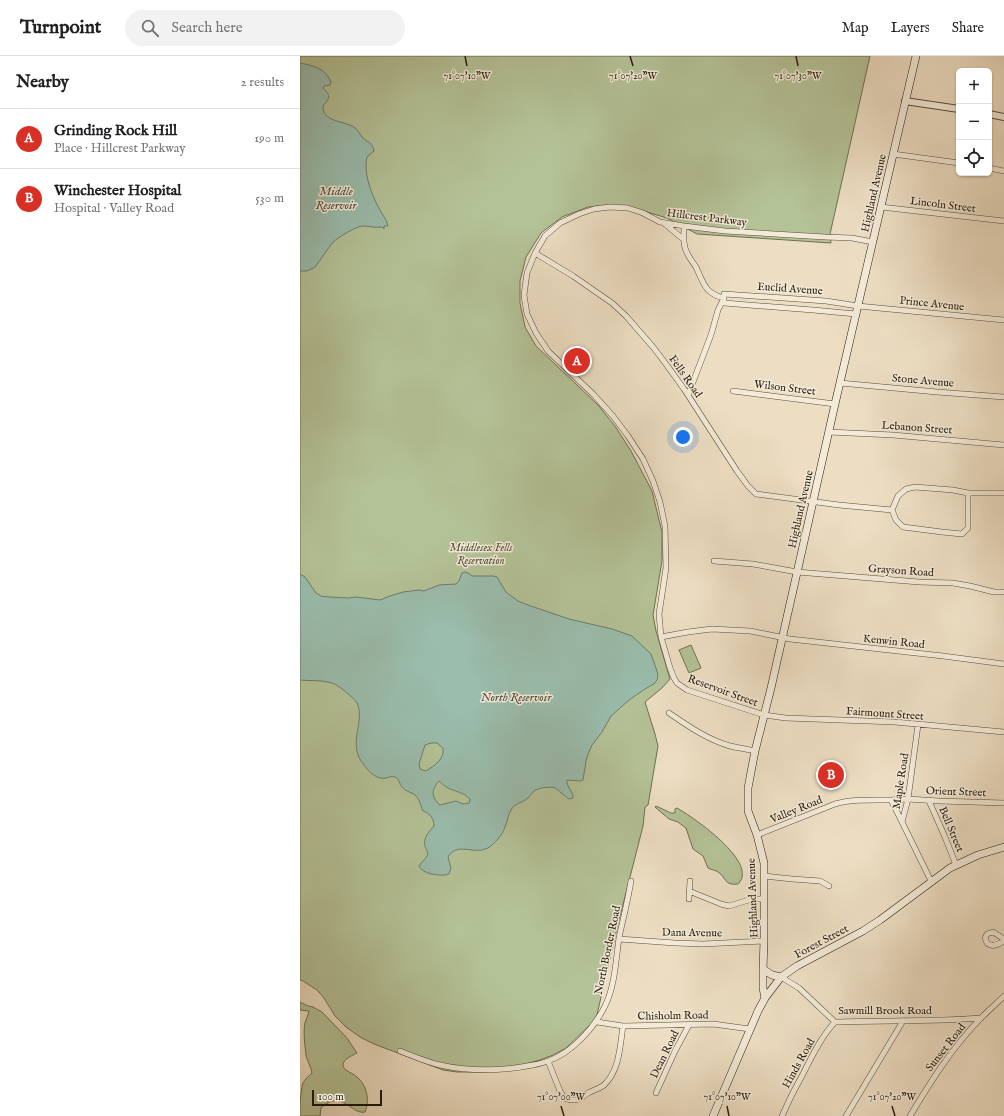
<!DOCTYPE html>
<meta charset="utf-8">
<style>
body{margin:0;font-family:"IM FELL English",serif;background:#f2f2f2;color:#202124}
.controls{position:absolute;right:12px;top:12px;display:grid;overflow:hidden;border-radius:6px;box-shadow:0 1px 3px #0004}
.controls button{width:36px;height:36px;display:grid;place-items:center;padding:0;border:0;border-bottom:1px solid #e0e0e0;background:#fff;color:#202124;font:20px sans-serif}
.scale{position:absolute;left:12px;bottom:10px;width:70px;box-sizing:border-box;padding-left:4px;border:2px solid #281d0d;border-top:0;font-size:11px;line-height:14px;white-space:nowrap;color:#281d0d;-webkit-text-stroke:3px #f3ead8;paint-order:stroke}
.you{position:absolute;left:383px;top:381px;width:14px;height:14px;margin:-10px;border:3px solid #fff;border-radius:50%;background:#1a73e8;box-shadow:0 0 0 6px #1a73e833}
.badge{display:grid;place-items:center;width:26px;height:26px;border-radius:50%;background:#d93025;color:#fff;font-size:13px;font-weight:700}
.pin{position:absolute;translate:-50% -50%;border:2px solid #fff;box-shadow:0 1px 4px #0006}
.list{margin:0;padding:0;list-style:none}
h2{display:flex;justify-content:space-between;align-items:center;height:52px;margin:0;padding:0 16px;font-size:17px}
h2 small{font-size:13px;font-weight:400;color:#757577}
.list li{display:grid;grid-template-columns:26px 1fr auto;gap:12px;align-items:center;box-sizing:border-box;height:60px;padding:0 16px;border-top:1px solid #e0e0e0}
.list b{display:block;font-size:15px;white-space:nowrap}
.list p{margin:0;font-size:13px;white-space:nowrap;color:#757577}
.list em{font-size:13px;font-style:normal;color:#757577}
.icon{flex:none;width:22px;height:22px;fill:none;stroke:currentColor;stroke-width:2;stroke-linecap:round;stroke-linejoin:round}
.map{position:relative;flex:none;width:704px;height:1060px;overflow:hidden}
header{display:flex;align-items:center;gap:24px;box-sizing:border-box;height:56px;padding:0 20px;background:#fff;border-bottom:1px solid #e0e0e0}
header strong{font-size:19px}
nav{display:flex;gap:22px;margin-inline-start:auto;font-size:14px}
.search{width:280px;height:36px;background:#f2f2f2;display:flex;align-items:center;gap:10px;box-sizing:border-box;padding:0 14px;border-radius:22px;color:#757577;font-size:15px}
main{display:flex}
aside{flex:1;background:#fff}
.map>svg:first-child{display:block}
.green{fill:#b4c297;stroke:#6e7052}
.water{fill:#9abdad;stroke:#6c7d6d;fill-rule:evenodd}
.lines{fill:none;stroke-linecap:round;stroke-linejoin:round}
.minor-casing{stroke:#594d3a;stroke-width:6}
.tertiary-casing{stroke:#594d3a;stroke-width:8}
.secondary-casing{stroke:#281d0d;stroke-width:8}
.minor{stroke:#f3ead8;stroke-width:5}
.tertiary{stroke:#f3ead8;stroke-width:6}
.secondary{stroke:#f3ead8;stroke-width:7}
.ticks{fill:none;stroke:#281d0d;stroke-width:1.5}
.labels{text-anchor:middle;stroke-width:3;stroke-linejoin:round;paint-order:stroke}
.street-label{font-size:11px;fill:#281d0d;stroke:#f3ead8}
.park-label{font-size:11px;font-style:italic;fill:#524f36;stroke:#f3ead8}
.water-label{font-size:12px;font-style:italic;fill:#4a4d3d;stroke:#f3ead8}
.ticks-label{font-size:10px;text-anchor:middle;fill:#281d0d;stroke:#f3ead8;stroke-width:3;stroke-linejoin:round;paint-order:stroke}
</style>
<header>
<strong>Turnpoint</strong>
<div class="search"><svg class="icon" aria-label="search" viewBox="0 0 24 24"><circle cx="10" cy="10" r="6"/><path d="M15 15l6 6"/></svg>Search here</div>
<nav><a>Map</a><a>Layers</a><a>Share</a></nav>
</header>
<main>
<aside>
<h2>Nearby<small>2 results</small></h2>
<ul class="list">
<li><span class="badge">A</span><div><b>Grinding Rock Hill</b><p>Place · Hillcrest Parkway</p></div><em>190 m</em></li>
<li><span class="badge">B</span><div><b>Winchester Hospital</b><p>Hospital · Valley Road</p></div><em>530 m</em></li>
</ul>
</aside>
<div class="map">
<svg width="704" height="1060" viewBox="0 0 704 1060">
<rect width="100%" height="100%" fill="#eddec3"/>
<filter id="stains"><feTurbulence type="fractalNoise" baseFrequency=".005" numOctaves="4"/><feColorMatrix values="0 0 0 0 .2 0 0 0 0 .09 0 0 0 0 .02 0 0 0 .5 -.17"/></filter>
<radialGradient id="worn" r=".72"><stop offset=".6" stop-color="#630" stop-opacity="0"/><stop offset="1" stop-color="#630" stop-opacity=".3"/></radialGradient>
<!-- green -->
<path class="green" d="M0 0H570L530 178 531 187 397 178 367 162 337 153 308 149 288 151 262 161 241 177 226 201 220 225V247L225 271 236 290 298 349 315 370 331 395 352 435 362 476V505L353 559 356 575 370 623 362 632 345 646 355 678 358 690 348 749 345 751 343 770 317 872 296 963 266 992 253 999 240 1004 203 1014 182 1016H157L143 1014 74 988 60 981 46 971 35 960 24 942 17 934 3 925 0 924Z
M391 589 401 612 389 617 379 594Z
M356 750 371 757H375V753L377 752C393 761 460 807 438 828 424 830 426 821 418 816 416 814 411 814 408 812L403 800 393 793 386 772 378 766 369 763 355 751Z
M0 946 8 950 13 951 22 956 47 982 57 997C51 1000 37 1006 46 1014 50 1017 54 1018 57 1021 67 1029 70 1045 65 1056 50 1059 43 1032 21 1052L20 1060H0C0 1050 0 1037 3 1027 5 1023 9 1020 12 1017 11 1010 7 1005 6 999 5 989 3 977 5 967 6 963 8 960 9 955L0 954Z"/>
<!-- water -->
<path class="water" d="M0 7C14 10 25 12 31 26L30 29 24 30 23 32C32 41 29 42 23 50 22 65 42 65 52 70 57 72 59 77 62 81 67 86 73 87 74 95L67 101C63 117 72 140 80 154 83 160 87 164 88 170H84V173L82 171C75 172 69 170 62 170 55 171 39 181 33 186L15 211 7 215H0Z
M164 516 168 517 172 520H193L197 521 206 536 218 545 225 548 269 563 312 573 332 580 351 598 358 618 357 624 354 628 345 633 329 644 311 660 302 676 292 689 288 698 286 705 283 724 280 725 267 724C266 731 274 736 273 742L269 743C264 740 260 735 255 732 250 730 238 732 234 735 232 737 230 740 228 742 222 747 215 747 211 754 208 758 208 764 206 768 204 776 199 783 193 788 191 790 187 793 185 793 172 798 157 786 148 801L151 812 149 818C141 821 122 818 119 810 121 806 125 804 127 800 129 796 126 794 125 790 123 781 129 776 134 770 134 763 130 757 123 755 120 749 121 745 115 739 111 736 105 735 102 731 99 728 100 723 95 721 92 720 89 721 86 722 77 724 69 716 64 709 46 688 66 666 57 647 54 642 50 640 46 636 41 632 35 627 28 626 19 624 9 625 0 624V518L5 521 16 537 21 540 29 541 48 542 56 541 80 544 90 540 103 536 119 534 124 535 139 529 156 528 159 525 162 517ZM131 687H137L143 692C145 703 134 710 126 715L120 713 119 708 125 689ZM139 725C142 728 146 731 150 733 158 736 164 737 170 743L169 747 163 748 156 745 140 749C131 741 131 734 139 725Z"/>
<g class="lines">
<defs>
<path id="minor" d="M593 98 659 107
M689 112 704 115
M581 151 704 165
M364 167 383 183
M384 170C384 177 383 184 385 192 387 199 392 205 396 211 403 226 405 238 424 242
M573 186 552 182 525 181 425 175 384 170 360 166 343 157 328 152 310 151 294 153 279 158 260 167 245 180 235 197 227 217 224 239 227 258 236 277 248 295 293 338 313 360 328 380 343 403 353 425 360 446 365 470 366 512 359 558 361 581 370 612 374 622 377 627 387 634 464 659 486 662 595 666 704 676
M235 197 273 220 312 247 326 260 353 291 366 308 384 333 437 415 448 430 456 438 539 449 592 454 598 440 606 433 615 431 653 434 668 437H704
M424 243V247L513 254 556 258
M540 327 637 336 704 341
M433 335 535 348
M388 339 411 279 418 254 424 242V238L526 245 558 250 704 264
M529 376 593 379 704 389
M592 454 596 464 603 471 642 476 662 478 668 472V437
M414 505 453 508 497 516 619 526 653 527 670 530 694 536H704
M361 581 388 576 412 573 450 575 490 583 643 600 704 608
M369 657C388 670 408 684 430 690 438 692 447 693 455 695
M618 669 608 743 602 766 631 825
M591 744 608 743 639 745 704 747
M629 745 645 781 656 809
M457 779 535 748C553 743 572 744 591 744L602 766
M464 820 492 823 520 825 529 830
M389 835 421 848 429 850 452 843H464
M389 843 390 825
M319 883 375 887 403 888 464 885
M704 883 693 876 687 878 685 882 687 887C692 892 699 888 704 885
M481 921 499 932 535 966C584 964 632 966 681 962
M297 966 323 970 413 968 450 973
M100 995C113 1000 126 1006 140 1009 171 1016 202 1015 233 1009 238 1008 243 1007 248 1005 272 997 294 972 305 950 315 930 316 903 319 882 323 863 328 844 331 825
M248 1005 260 1035 264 1042C277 1047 280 1042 290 1036 295 1034 300 1032 304 1029 320 1014 320 989 323 970
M356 1037 375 995 389 969
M482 1060C488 1046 495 1032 503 1018 512 1000 521 981 535 966
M546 1060 603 965
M610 1060C631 1025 653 990 682 961 689 954 697 947 704 940"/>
<path id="tertiary" d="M605 45 659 53
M689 58 704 61"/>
<path id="secondary" d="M463 913V932L465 942
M481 921 472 919 463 913 464 885V807L457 779 448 755V732L455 695 471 632 535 348 616 0
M413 1060 458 955 465 942 481 921 497 910 563 875 580 864 650 812 678 799 704 791"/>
</defs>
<!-- minor casing -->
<use href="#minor" class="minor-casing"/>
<!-- tertiary casing -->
<use href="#tertiary" class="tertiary-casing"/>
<!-- secondary casing -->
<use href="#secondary" class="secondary-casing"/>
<!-- minor -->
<use href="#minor" class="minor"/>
<!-- tertiary -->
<use href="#tertiary" class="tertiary"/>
<!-- secondary -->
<use href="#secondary" class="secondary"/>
</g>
<!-- ticks -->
<path class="ticks" d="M165 0 167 10M330 0 333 10M496 0 498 10M261 1050 264 1060M427 1050 429 1060M592 1050 595 1060"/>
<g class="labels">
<!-- street labels -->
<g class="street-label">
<text transform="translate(573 137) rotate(-77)" y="4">Highland Avenue</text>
<text transform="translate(643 148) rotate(7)" y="4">Lincoln Street</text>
<text transform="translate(407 161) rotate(7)" y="4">Hillcrest Parkway</text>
<text transform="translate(490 232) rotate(4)" y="4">Euclid Avenue</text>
<text transform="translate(632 247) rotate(6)" y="4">Prince Avenue</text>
<text transform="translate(386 320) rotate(55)" y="4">Fells Road</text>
<text transform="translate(623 324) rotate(5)" y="4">Stone Avenue</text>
<text transform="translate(485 331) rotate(7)" y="4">Wilson Street</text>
<text transform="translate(617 371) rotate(4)" y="4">Lebanon Street</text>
<text transform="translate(500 453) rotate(-77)" y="4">Highland Avenue</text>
<text transform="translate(601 514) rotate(4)" y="4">Grayson Road</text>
<text transform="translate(594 585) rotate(6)" y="4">Kenwin Road</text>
<text transform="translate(423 634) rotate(20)" y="4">Reservoir Street</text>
<text transform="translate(585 657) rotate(4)" y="4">Fairmount Street</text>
<text transform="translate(600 725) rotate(-81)" y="4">Maple Road</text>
<text transform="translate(656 735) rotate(2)" y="4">Orient Street</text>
<text transform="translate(496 753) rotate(-22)" y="4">Valley Road</text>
<text transform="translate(652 773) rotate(67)" y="4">Bell Street</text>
<text transform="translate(452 842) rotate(-92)" y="4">Highland Avenue</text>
<text transform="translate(392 876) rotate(1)" y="4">Dana Avenue</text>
<text transform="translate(521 885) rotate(-28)" y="4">Forest Street</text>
<text transform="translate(307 894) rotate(-78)" y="4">North Border Road</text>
<text x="585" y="958">Sawmill Brook Road</text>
<text transform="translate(373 959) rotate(-1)" y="4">Chisholm Road</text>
<text transform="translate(645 991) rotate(-52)" y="4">Sunset Road</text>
<text transform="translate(364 998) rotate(-64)" y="4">Dean Road</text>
<text transform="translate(498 1007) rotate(-61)" y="4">Hinds Road</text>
</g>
<!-- park labels -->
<g class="park-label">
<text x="181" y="495">Middlesex Fells<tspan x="181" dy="13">Reservation</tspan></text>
</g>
<!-- water labels -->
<g class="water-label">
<text x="36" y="139">Middle<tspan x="36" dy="14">Reservoir</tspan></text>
<text x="216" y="645">North Reservoir</text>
</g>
</g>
<g class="ticks-label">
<text x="167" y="23">71°07'10"W</text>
<text x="333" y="23">71°07'20"W</text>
<text x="498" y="23">71°07'30"W</text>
<text x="261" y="1044">71°07'00"W</text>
<text x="427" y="1044">71°07'10"W</text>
<text x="592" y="1044">71°07'20"W</text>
</g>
<rect width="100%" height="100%" filter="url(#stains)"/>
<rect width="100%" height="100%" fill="url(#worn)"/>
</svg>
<div class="controls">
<button>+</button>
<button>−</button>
<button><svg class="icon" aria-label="locate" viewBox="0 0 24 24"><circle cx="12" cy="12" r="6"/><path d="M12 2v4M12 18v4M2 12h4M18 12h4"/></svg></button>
</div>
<div class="scale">100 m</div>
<div class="you"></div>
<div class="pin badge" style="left:277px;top:305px">A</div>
<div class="pin badge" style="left:531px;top:719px">B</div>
</div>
</main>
